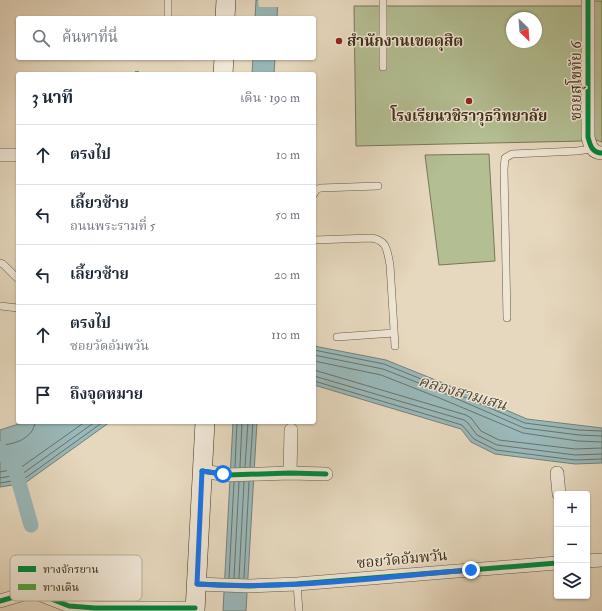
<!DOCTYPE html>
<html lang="th">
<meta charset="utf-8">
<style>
body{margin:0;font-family:"IM FELL Double Pica","Noto Serif Thai",serif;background:#f6f6f7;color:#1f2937}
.controls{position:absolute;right:12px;bottom:12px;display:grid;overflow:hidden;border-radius:4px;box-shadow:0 1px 3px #0004}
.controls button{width:36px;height:36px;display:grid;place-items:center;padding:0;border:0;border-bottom:1px solid #e0e1e3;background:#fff;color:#1f2937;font:20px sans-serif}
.compass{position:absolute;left:506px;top:12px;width:36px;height:36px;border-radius:50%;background:#fff;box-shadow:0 1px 3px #0004;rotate:155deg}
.stop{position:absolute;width:12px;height:12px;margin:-9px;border:3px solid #1a73e8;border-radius:50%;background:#fff}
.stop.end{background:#1a73e8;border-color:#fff;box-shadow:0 1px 4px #0008}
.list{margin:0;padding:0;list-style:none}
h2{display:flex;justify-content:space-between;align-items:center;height:52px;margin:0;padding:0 16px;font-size:17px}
h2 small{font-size:13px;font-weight:400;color:#747a83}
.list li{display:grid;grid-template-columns:26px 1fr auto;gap:12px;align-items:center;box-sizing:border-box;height:60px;padding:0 16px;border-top:1px solid #e0e1e3}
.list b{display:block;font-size:15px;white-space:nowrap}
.list p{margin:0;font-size:13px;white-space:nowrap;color:#747a83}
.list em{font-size:13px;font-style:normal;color:#747a83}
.icon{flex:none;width:22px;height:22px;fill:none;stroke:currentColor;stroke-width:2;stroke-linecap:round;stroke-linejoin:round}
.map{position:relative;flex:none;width:602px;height:611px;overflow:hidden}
.search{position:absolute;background:#fff;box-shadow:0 1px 3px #0004;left:16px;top:16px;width:300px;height:44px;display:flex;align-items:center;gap:10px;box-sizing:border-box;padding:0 14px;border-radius:4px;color:#747a83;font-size:15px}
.panel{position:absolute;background:#fff;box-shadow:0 1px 3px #0004;left:16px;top:72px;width:300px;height:352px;border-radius:4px}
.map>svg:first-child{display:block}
.green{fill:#b3bf93;stroke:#797656;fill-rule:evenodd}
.water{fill:#99b8b9;stroke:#758179}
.pier{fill:#e6d8be}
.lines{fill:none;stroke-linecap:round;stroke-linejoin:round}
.shore{stroke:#6c7368;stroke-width:1}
.canal{stroke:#99b8b9;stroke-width:15}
.lane-casing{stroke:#695842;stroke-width:8}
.street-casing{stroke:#695842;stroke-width:14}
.secondary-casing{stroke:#3f2e18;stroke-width:20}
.lane{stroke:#efe6d5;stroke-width:7}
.street{stroke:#efe6d5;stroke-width:13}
.secondary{stroke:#efe6d5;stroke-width:19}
.quiet{stroke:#54a440;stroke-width:4;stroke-dasharray:8 4;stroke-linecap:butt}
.cycleway-casing{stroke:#efe6d5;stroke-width:8}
.cycleway{stroke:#00873e;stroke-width:5}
.route{stroke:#1a73e8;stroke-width:5}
.poi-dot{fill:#8f2418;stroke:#efe6d5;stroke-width:1.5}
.labels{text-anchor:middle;stroke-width:3;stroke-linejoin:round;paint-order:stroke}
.poi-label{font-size:15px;font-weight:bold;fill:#3f2e18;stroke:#efe6d5;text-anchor:start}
.street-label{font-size:15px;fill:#3f2e18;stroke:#efe6d5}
.water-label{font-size:16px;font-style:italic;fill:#514a38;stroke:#efe6d5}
.key{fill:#efe6d5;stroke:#baaf9c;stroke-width:1}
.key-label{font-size:11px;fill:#3f2e18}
</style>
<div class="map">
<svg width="602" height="611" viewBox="0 0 602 611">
<rect width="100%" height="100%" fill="#e6d8be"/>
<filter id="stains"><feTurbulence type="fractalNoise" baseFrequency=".005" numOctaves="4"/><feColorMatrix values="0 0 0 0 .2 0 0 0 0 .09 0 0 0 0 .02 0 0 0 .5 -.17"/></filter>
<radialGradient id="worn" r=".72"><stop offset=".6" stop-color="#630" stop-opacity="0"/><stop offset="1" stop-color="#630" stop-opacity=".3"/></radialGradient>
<!-- green -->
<path class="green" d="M594 1H602V142L596 140 592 137Z
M354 6H582L583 141 356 146ZM512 18H536V42H512Z
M489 154 495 261 439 265 425 155Z"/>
<!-- water -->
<path class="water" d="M256 0H278L277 18H255Z
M253 58H275L274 74H252Z
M314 346 386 360 443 383 527 419 602 428V463L575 464 495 454 471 442 461 429 314 385Z
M25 422H110L25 483 0 487V430Z
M233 422H257L246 611H223Z"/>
<!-- pier -->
<path class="pier" d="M258 0H280V7H259Z"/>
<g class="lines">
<!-- shore -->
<path class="shore" d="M314 350 384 364 441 387 525 423 579 430 602 431
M314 355 383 369 439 391 524 428 579 435 602 436
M314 361 381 375 437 397 523 433 578 441 602 442
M314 370 466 415 471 418 481 431 499 440 575 449 602 448
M314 376 464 420 468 423 477 435 497 445 575 455 602 454
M314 381 462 425 474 439 496 450 575 460 602 459
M0 445C14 445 34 438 35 422
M235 467 237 422
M240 467 242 422
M245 467 248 422
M250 467 253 422
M0 472 20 468 85 422
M0 478 22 474 95 422
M0 483 24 479 103 422
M229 578 234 482
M234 578 239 482
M239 578 244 482
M244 578 249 482"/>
<!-- canal -->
<path class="canal" d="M0 449 15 469 31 525"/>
<defs>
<path id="lane" d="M168 0V18
M383 67V0
M314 194 316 190 320 188 378 186
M314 240 371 238C387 240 387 250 390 265L395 346
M0 263 3 264 17 278
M0 306 18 308
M507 318 504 169 505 158 512 154 577 151 591 149
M337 337 394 333
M297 584 299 611"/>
<path id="street" d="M588 0V137C590 145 592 153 602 153
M0 155H18
M202 471 228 475 290 473 326 474
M290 473 291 430
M557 473 559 494
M587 561 602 560
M197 584 249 586 297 584 557 563
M0 601 24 594H39L69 606 95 608H195"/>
<path id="secondary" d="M225 18 226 0
M223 74 224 58
M195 611 205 422"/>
</defs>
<!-- lane casing -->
<use href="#lane" class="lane-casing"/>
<!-- street casing -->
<use href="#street" class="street-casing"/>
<!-- secondary casing -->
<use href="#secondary" class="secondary-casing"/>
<!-- lane -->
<use href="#lane" class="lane"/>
<!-- street -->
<use href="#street" class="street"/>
<!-- secondary -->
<use href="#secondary" class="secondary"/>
<!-- quiet -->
<path class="quiet" d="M137 71V74"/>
<defs>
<path id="cycleway" d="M588 0V137C590 145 592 153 602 153
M202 471 228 475 290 473 326 474
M197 584 249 586 297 584 557 563
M0 601 24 594H39L69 606 95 608H195"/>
</defs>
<!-- cycleway casing -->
<use href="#cycleway" class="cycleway-casing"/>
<!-- cycleway -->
<use href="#cycleway" class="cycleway"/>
</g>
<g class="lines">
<!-- route -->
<path class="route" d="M223 474 202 471 197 584C288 590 380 577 471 570"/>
</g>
<!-- markers -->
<g class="poi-dot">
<circle cx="339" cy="41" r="4"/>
<circle cx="469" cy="101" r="4"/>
</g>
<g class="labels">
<!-- poi labels -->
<g class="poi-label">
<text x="347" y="46">สำนักงานเขตดุสิต</text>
<text x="469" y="121" text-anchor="middle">โรงเรียนวชิราวุธวิทยาลัย</text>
</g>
<!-- street labels -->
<g class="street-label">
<text transform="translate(576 81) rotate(-90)" y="5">ซอยสุโขทัย 6</text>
<text transform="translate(402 559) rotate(-5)" y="5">ซอยวัดอัมพวัน</text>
</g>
<!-- water labels -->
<g class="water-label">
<text transform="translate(463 392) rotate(16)" y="6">คลองสามเสน</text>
</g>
</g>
<!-- legend -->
<rect x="10" y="555" width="132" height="46" rx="6" class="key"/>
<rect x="18" y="566" width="18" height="6" fill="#00873e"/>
<rect x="18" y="584" width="18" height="6" fill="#54a440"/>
<g class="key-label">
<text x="43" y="573">ทางจักรยาน</text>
<text x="43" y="591">ทางเดิน</text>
</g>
<rect width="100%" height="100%" filter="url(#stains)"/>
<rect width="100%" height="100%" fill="url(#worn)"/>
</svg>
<div class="controls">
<button>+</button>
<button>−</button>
<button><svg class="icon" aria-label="layers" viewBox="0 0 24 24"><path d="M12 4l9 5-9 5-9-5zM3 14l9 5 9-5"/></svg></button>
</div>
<svg class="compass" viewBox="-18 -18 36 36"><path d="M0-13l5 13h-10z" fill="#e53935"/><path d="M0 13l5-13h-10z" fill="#747a83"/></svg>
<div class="stop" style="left:223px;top:474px"></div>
<div class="stop end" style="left:471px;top:570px"></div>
<div class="search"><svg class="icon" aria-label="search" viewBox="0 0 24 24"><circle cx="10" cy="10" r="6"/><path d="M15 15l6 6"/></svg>ค้นหาที่นี่</div>
<section class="panel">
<h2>3 นาที<small>เดิน · 190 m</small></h2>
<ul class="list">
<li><svg class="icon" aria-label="ahead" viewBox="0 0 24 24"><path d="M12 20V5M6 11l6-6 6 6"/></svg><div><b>ตรงไป</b></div><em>10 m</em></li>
<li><svg class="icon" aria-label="left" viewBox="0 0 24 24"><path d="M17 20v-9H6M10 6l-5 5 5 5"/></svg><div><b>เลี้ยวซ้าย</b><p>ถนนพระรามที่ 5</p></div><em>50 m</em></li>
<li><svg class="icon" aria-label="left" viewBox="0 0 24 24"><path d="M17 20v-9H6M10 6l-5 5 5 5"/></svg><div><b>เลี้ยวซ้าย</b></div><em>20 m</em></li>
<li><svg class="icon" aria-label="ahead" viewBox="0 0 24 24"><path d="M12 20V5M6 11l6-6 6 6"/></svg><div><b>ตรงไป</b><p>ซอยวัดอัมพวัน</p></div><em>110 m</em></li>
<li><svg class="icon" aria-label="arrive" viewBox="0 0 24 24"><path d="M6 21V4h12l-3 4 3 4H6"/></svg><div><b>ถึงจุดหมาย</b></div></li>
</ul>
</section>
</div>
